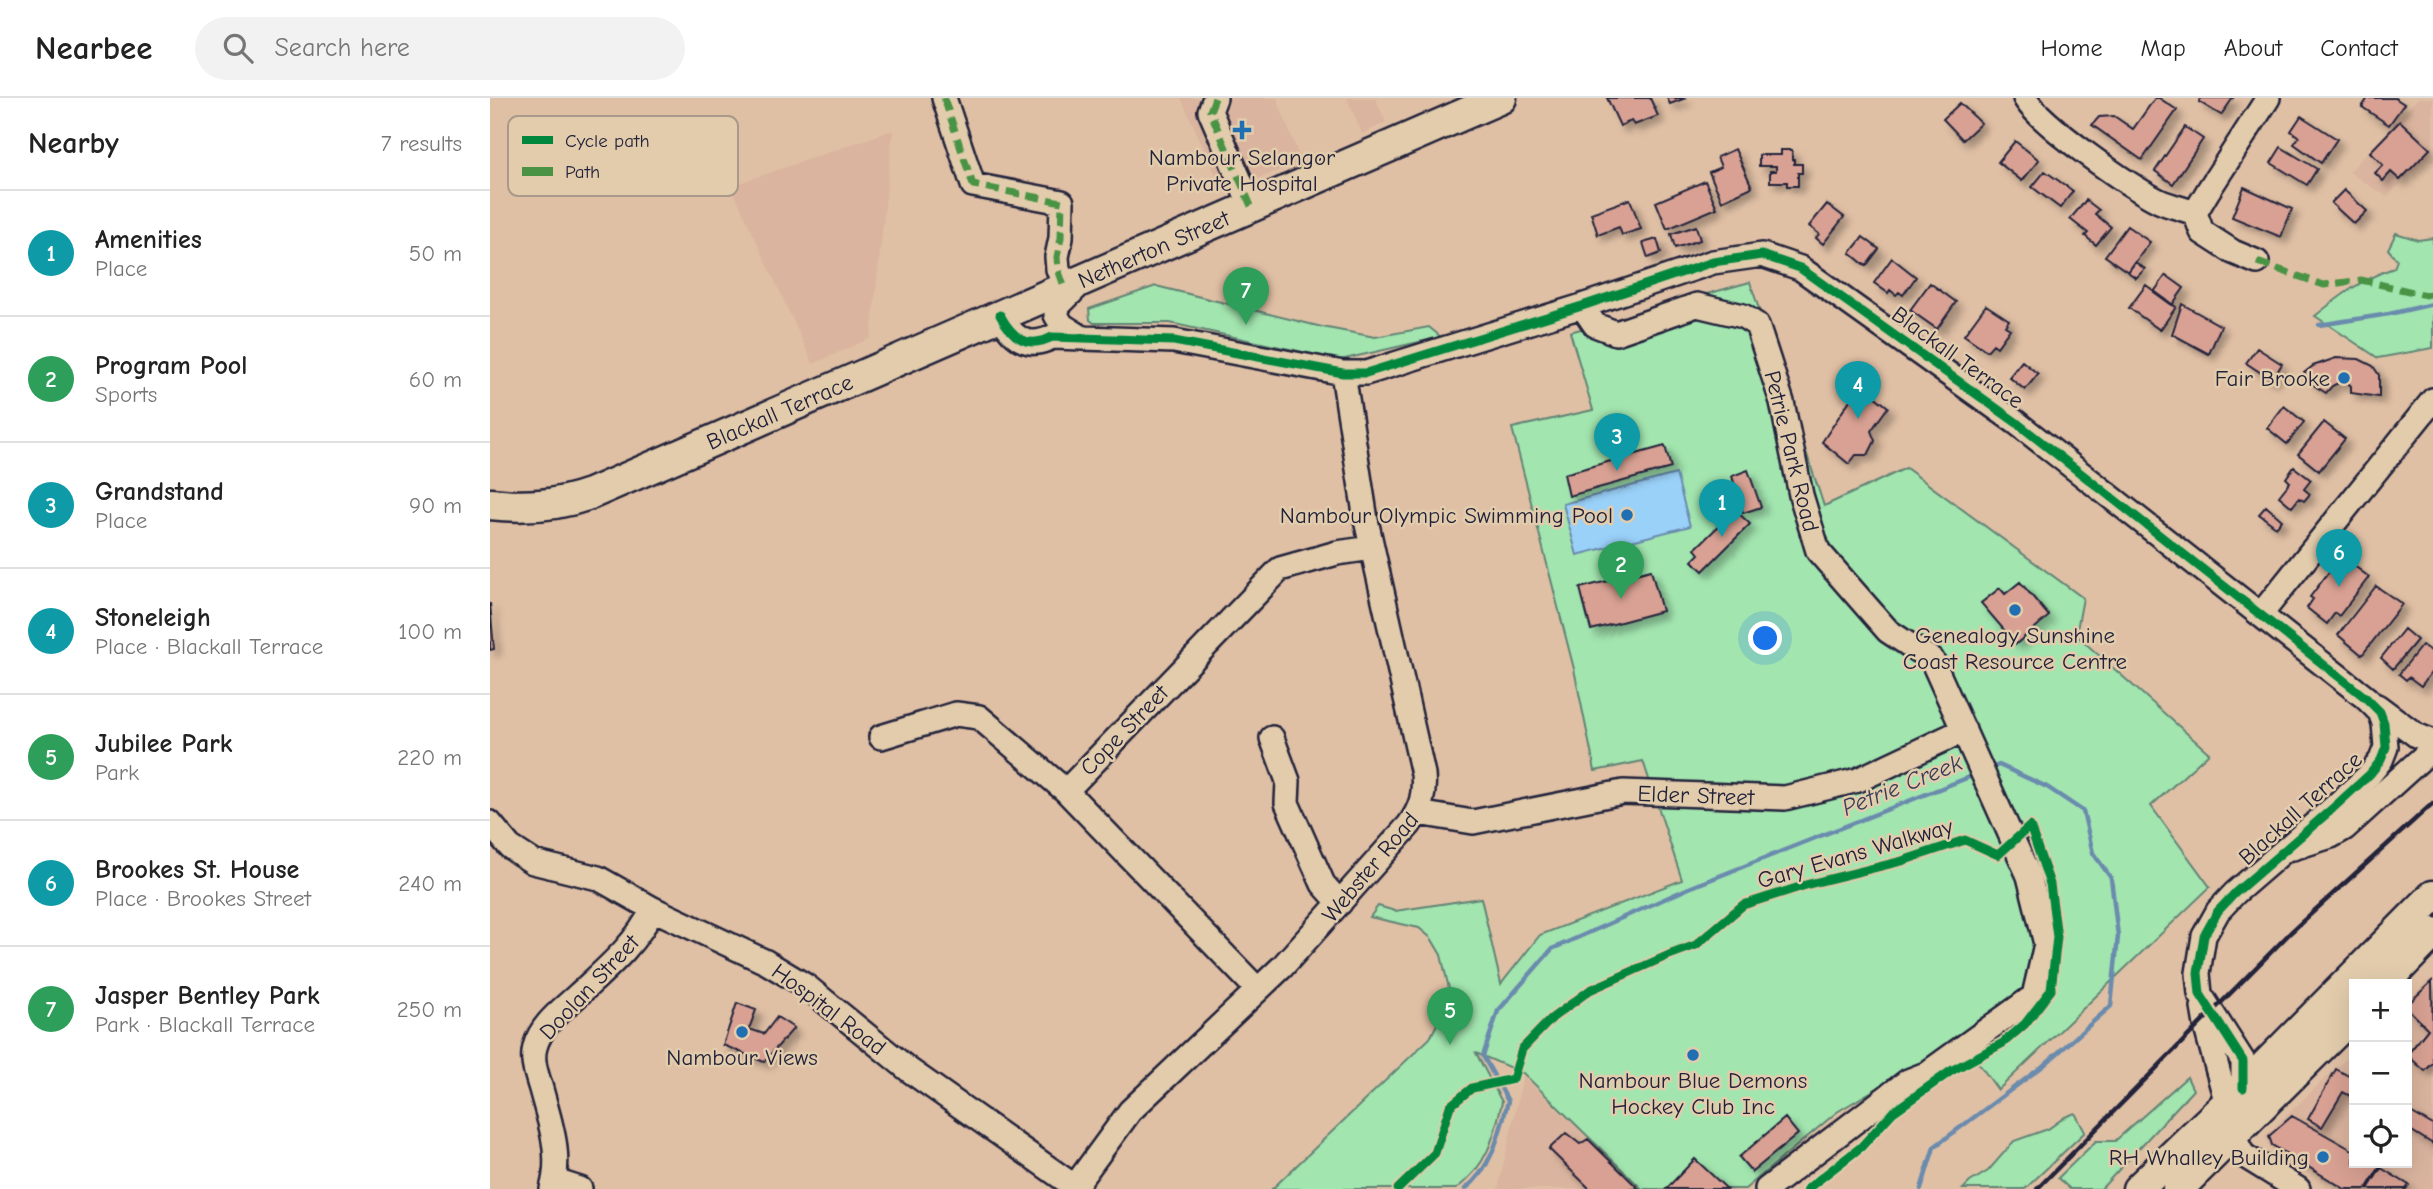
<!DOCTYPE html>
<meta charset="utf-8">
<style>
body{margin:0;font-family:"Comic Neue",sans-serif;background:#f2f2f2;color:#222}
.controls{position:absolute;right:21px;bottom:21px;display:grid;overflow:hidden;border-radius:0px;box-shadow:0 7px 28px #0002}
.controls button{width:63px;height:63px;display:grid;place-items:center;padding:0;border:0;border-bottom:2px solid #e0e0e0;background:#fff;color:#222;font:35px sans-serif}
.you{position:absolute;left:1276px;top:541px;width:24px;height:24px;margin:-18px;border:5px solid #fff;border-radius:50%;background:#1a73e8;box-shadow:0 0 0 10px #1a73e833}
.badge{display:grid;place-items:center;width:46px;height:46px;border-radius:50%;background:#1f6fb2;color:#fff;font-size:23px;font-weight:700}
.pin{position:absolute;translate:-50% -58px;filter:drop-shadow(0 2px 4px #0008)}
.pin::after{content:'';position:absolute;top:37px;width:24px;height:21px;background:inherit;clip-path:polygon(0 0,100% 0,50% 100%)}
.list{margin:0;padding:0;list-style:none}
h2{display:flex;justify-content:space-between;align-items:center;height:91px;margin:0;padding:0 28px;font-size:30px}
h2 small{font-size:23px;font-weight:400;color:#767676}
.list li{display:grid;grid-template-columns:46px 1fr auto;gap:21px;align-items:center;box-sizing:border-box;height:126px;padding:0 28px;border-top:2px solid #e0e0e0}
.list b{display:block;font-size:26px;white-space:nowrap}
.list p{margin:0;font-size:23px;white-space:nowrap;color:#767676}
.list em{font-size:23px;font-style:normal;color:#767676}
.icon{flex:none;width:38px;height:38px;fill:none;stroke:currentColor;stroke-width:2;stroke-linecap:round;stroke-linejoin:round}
.map{position:relative;flex:none;width:1943px;height:1091px;overflow:hidden}
header{display:flex;align-items:center;gap:42px;box-sizing:border-box;height:98px;padding:0 35px;background:#fff;border-bottom:2px solid #e0e0e0}
header strong{font-size:33px}
nav{display:flex;gap:38px;margin-inline-start:auto;font-size:24px}
.search{width:490px;height:63px;background:#f2f2f2;display:flex;align-items:center;gap:18px;box-sizing:border-box;padding:0 24px;border-radius:38px;color:#767676;font-size:26px}
main{display:flex}
aside{flex:1;background:#fff}
.map>svg:first-child{display:block}
.built{fill:#dab49e}
.green{fill:#a2e5af;stroke:#628475;stroke-width:2}
.water{fill:#9ad1f9;stroke:#6a8bad;stroke-width:2}
.lines{fill:none;stroke-linecap:round;stroke-linejoin:round}
.stream{stroke:#6a8bad;stroke-width:4.5}
.building{fill:#d8a193;stroke:#22223b;stroke-width:2;filter:url(#shadow)}
.minor-casing{stroke:#22223b;stroke-width:28}
.major-casing{stroke:#22223b;stroke-width:35}
.minor{stroke:#e2ccac;stroke-width:23}
.major{stroke:#e2ccac;stroke-width:30}
.rail{stroke:#22223b;stroke-width:4.5}
.quiet{stroke:#4a9344;stroke-width:7;stroke-dasharray:14 7;stroke-linecap:butt}
.cycleway-casing{stroke:#e2ccac;stroke-width:13}
.cycleway{stroke:#00873e;stroke-width:9}
.poi-dot{fill:#1f6fb2;stroke:#e2ccac;stroke-width:2.5}
.labels{text-anchor:middle;stroke-width:5;stroke-linejoin:round;paint-order:stroke}
.poi-label{font-size:23px;fill:#22223b;stroke:#e2ccac}
.street-label{font-size:23px;fill:#22223b;stroke:#e2ccac}
.water-label{font-size:24px;font-style:italic;fill:#343c58;stroke:#e2ccac}
.key{fill:#e2ccac;stroke:#a8998a;stroke-width:2}
.key-label{font-size:19px;fill:#22223b}
</style>
<header>
<strong>Nearbee</strong>
<div class="search"><svg class="icon" aria-label="search" viewBox="0 0 24 24"><circle cx="10" cy="10" r="6"/><path d="M15 15l6 6"/></svg>Search here</div>
<nav><a>Home</a><a>Map</a><a>About</a><a>Contact</a></nav>
</header>
<main>
<aside>
<h2>Nearby<small>7 results</small></h2>
<ul class="list">
<li><span class="badge" style="background:#0f9aa8">1</span><div><b>Amenities</b><p>Place</p></div><em>50 m</em></li>
<li><span class="badge" style="background:#2e9e5b">2</span><div><b>Program Pool</b><p>Sports</p></div><em>60 m</em></li>
<li><span class="badge" style="background:#0f9aa8">3</span><div><b>Grandstand</b><p>Place</p></div><em>90 m</em></li>
<li><span class="badge" style="background:#0f9aa8">4</span><div><b>Stoneleigh</b><p>Place · Blackall Terrace</p></div><em>100 m</em></li>
<li><span class="badge" style="background:#2e9e5b">5</span><div><b>Jubilee Park</b><p>Park</p></div><em>220 m</em></li>
<li><span class="badge" style="background:#0f9aa8">6</span><div><b>Brookes St. House</b><p>Place · Brookes Street</p></div><em>240 m</em></li>
<li><span class="badge" style="background:#2e9e5b">7</span><div><b>Jasper Bentley Park</b><p>Park · Blackall Terrace</p></div><em>250 m</em></li>
</ul>
</aside>
<div class="map">
<svg width="1943" height="1091" viewBox="0 0 1943 1091">
<defs>
<filter id="shadow"><feDropShadow dx="6" dy="6" stdDeviation="3.5" flood-color="#0004"/></filter>
</defs>
<rect width="100%" height="100%" fill="#e0c0a5"/>
<filter id="ink" filterUnits="userSpaceOnUse"><feTurbulence type="fractalNoise" baseFrequency=".0143" numOctaves="2"/><feDisplacementMap in="SourceGraphic" scale="14" xChannelSelector="R" yChannelSelector="G"/><feConvolveMatrix kernelMatrix="1 2 1 2 8 2 1 2 1" color-interpolation-filters="sRGB"/></filter>
<g filter="url(#ink)">
<!-- built -->
<path class="built" d="M691 0H787L811 63 734 95Z
M857 0H885L896 24 872 36Z
M1928 0H1943V55L1897 99 1859 74Z
M403 32 381 240 323 266 241 88Z
M1940 881 1943 883V1091H1852L1778 1047 1776 1037 1864 953V1065H1917V903Z
M1033 978 1151 1091H1008Z"/>
<!-- green -->
<path class="green" d="M1906 135 1928 142 1943 140V250L1888 260 1825 218C1850 198 1873 180 1904 170L1907 162 1898 151Z
M1260 184 1334 408 1416 370 1593 500 1586 537 1719 655 1661 708 1720 789 1508 992 1468 937 1433 968 1411 976 1347 1014 1255 1091H1152L1033 975 986 955 1012 1004C1004 1040 997 1068 966 1091H782L940 940 961 899 951 857 941 840 929 830 880 819 888 808 905 813 991 800 1011 886 1050 837 1192 782 1153 663 1105 673 1084 571 1022 330 1103 312 1080 234Z
M666 188 832 229 885 239 939 229 951 239 850 262 680 225H604L600 222 599 211Z
M1697 979 1703 992 1611 1091H1580L1568 1080 1606 1043H1625Z
M1585 1015 1595 1034 1535 1091H1473L1480 1084 1498 1073 1524 1043 1558 1031 1575 1019Z"/>
<!-- water -->
<path class="water" d="M1186 376 1200 428 1087 457 1073 406Z"/>
<g class="lines">
<!-- stream -->
<path class="stream" d="M1829 227 1899 216 1943 206
M975 1091C1002 1071 1010 1034 1018 1003L993 958 1008 913 1062 851 1199 790 1487 676
M1431 1091 1444 1049 1553 968 1621 908 1628 838 1621 780 1603 755 1593 713 1557 689 1509 667 1498 671"/>
</g>
<!-- building -->
<path class="building" d="M1117 0H1160L1168 18 1144 27 1141 23 1130 28Z
M1177 0H1196L1180 6Z
M1665 0H1669L1687 12 1652 62 1602 27 1609 19 1624 18 1643 31Z
M1710 0H1743L1731 17 1709 4Z
M1878 0H1905L1914 6 1899 27 1872 9Z
M1470 5 1491 25 1473 42 1453 21Z
M1811 18 1847 41 1831 65 1804 46 1809 39 1801 33Z
M1910 23 1940 51 1910 82 1901 74 1893 83 1885 75 1893 67 1880 54Z
M1695 29 1713 41 1683 86 1665 73Z
M1525 43 1549 62 1532 83 1508 64Z
M1791 49 1827 71 1817 87 1781 65Z
M1245 51 1262 89 1232 103 1219 74 1231 69 1227 59Z
M1291 52H1302V61H1304V66H1312V75H1308V88H1297V84H1280V73H1286V68H1269V57H1291Z
M1555 73 1583 93 1570 110 1542 89Z
M1215 83 1227 110 1177 131 1166 104Z
M1754 89 1802 111 1791 139 1742 119Z
M1854 92 1877 113 1864 126 1841 105Z
M1140 101 1151 131 1132 137 1129 129 1108 137 1101 115Z
M1596 102 1609 112 1605 116 1621 129 1606 147 1595 138 1598 135 1580 121Z
M1337 106 1354 119 1333 146 1326 140 1329 136 1319 128Z
M1206 128 1210 142 1185 150 1181 136Z
M1637 128 1660 144 1638 174 1615 158Z
M1373 139 1389 151 1376 168 1360 155Z
M1167 141 1171 155 1158 160 1153 145Z
M1402 160 1426 179 1413 197 1409 194 1406 197 1400 192 1398 195 1384 185Z
M1645 164 1655 171 1646 180 1638 174Z
M1676 177 1694 190 1682 207 1664 194Z
M1440 185 1466 204 1447 231 1420 212Z
M1656 187 1686 209 1670 232 1639 210Z
M1692 206 1731 228 1719 256 1682 236Z
M1496 207 1519 222 1515 228 1520 231 1507 249 1503 246 1497 253 1474 237Z
M1767 250 1792 266 1782 282 1756 265Z
M1846 260 1869 261 1883 268 1889 277V299L1861 295V288L1857 284H1850L1842 288 1836 295 1825 288 1814 275 1823 268Z
M1532 263 1548 276 1535 292 1519 279Z
M1370 287 1398 309 1381 333 1385 343 1378 357H1366L1359 366 1332 344Z
M1794 308 1814 324 1797 346 1777 330Z
M1834 324 1855 341 1829 373 1808 356Z
M1175 348 1181 370 1079 398 1074 376Z
M1804 369 1821 382 1814 391 1820 396 1814 403 1809 400 1802 409 1789 398 1800 384 1796 380Z
M1258 372 1271 409 1253 415 1242 378Z
M1776 408 1792 422 1786 429 1769 416Z
M1245 412 1260 426 1213 473 1202 463 1209 456 1205 451Z
M1851 458 1879 479 1849 518 1845 515 1837 526 1817 510 1823 501 1820 499Z
M1161 472 1172 513 1101 532 1090 490Z
M1530 484 1559 518 1526 546 1491 505 1510 490 1515 496Z
M1886 488 1912 506 1872 557 1848 537Z
M0 505 4 551 0 552Z
M1914 531 1927 542 1903 571 1891 560Z
M1932 547 1943 555V572L1931 588 1919 579 1916 582 1909 576Z
M1942 883 1943 965 1935 973 1917 957 1938 931 1917 910V907Z
M247 905 266 912 259 931 274 936 287 919 304 930 274 964 233 947Z
M1846 971 1864 981V1000L1853 994 1832 1029 1818 1021Z
M1917 1012 1943 1027V1046L1917 1030Z
M1802 1018 1864 1053V1065H1886L1891 1067 1876 1091H1855L1782 1047 1779 1038Z
M1295 1020 1308 1036 1262 1074 1249 1059Z
M1076 1035 1090 1046 1098 1041 1149 1091H1100L1059 1051Z
M1205 1061 1237 1091H1176Z
M1891 1070 1919 1087 1916 1091H1878Z"/>
<g class="lines">
<defs>
<path id="minor" d="M454 0 483 87 572 104 571 140 567 159 568 171 574 188
M725 0 720 13 761 108
M1535 0C1551 27 1639 88 1669 103 1680 108 1694 111 1705 115L1712 134 1743 154 1767 164
M1705 115 1718 93 1778 0
M590 186 569 207 566 217 572 227 591 239
M1092 208 1105 227 1126 235 1207 207 1253 218 1267 227 1292 304 1311 397 1328 453 1398 533 1442 562 1539 778 1556 846 1544 898 1436 976 1418 983 1277 1091
M510 217C522 239 537 252 562 239L684 243 853 275H876L1092 208 1223 164 1272 157 1310 170 1527 325 1876 600 1890 614 1894 625 1896 649 1891 662 1880 676 1842 711 1745 795 1728 813 1714 838 1708 875 1710 896 1753 963V990
M1771 516 1943 302
M1887 608 1926 637 1943 644
M391 639 466 616 489 619 576 693 768 892
M782 640 798 683 797 705 833 786 850 805
M576 693 790 471 847 455 882 450
M928 715 983 724 1133 694 1295 700 1368 682 1474 632
M0 725 20 749 43 764 108 780 163 811 276 864 316 888 419 972 588 1091
M1803 750 1841 738 1855 730 1943 650
M1713 909 1717 933 1737 1006
M1743 1038 1753 1057 1808 1091
M65 1083 90 1091
M585 1088 640 1013 792 869 919 727C931 710 935 697 933 676L876 422 853 275
M62 1091C72 1056 60 1025 51 991 47 977 41 963 45 949 51 926 73 911 89 896 117 870 146 846 163 811"/>
<g id="major">
<path id="s1" d="M0 406C35 410 66 408 100 396L1011 0"/>
<path d="M1894 886 1943 835"/>
<path d="M1648 1091 1753 990 1943 798"/>
<path d="M1688 1091 1864 916"/>
</g>
</defs>
<!-- minor casing -->
<use href="#minor" class="minor-casing"/>
<!-- major casing -->
<use href="#major" class="major-casing"/>
<!-- minor -->
<use href="#minor" class="minor"/>
<!-- major -->
<use href="#major" class="major"/>
<!-- rail -->
<path class="rail" d="M1547 1091 1801 834 1943 705"/>
<!-- quiet -->
<path class="quiet" d="M454 0 483 87 572 104 571 140 567 159 568 171 574 188
M725 0 720 13 761 108
M1767 164 1834 187 1871 182 1936 197 1943 195"/>
<defs>
<path id="cycleway" d="M510 217C522 239 537 252 562 239L684 243 853 275H876L1092 208 1223 164 1272 157 1310 170 1527 325 1876 600 1890 614 1894 625 1896 649 1891 662 1880 676 1842 711 1745 795 1728 813 1714 838 1708 875 1710 896 1753 963V990
M908 1091 945 1055 960 1008 982 990 1023 981 1032 951 1062 920 1100 892 1179 857 1206 847 1253 807 1319 786 1412 763 1475 742 1508 757 1540 728 1560 786 1567 839 1561 892 1535 926 1513 945 1461 973 1403 1014 1371 1049 1317 1091"/>
</defs>
<!-- cycleway casing -->
<use href="#cycleway" class="cycleway-casing"/>
<!-- cycleway -->
<use href="#cycleway" class="cycleway"/>
</g>
</g>
<!-- markers -->
<g class="poi-dot">
<path d="M748.5 21.5h7v7h7v7h-7v7h-7v-7h-7v-7h7z"/>
<circle cx="1854" cy="280" r="7"/>
<circle cx="1137" cy="417" r="7"/>
<circle cx="1525" cy="512" r="7"/>
<circle cx="252" cy="934" r="7"/>
<circle cx="1203" cy="957" r="7"/>
<circle cx="1833" cy="1059" r="7"/>
</g>
<g class="labels">
<!-- poi labels -->
<g class="poi-label">
<text x="752" y="67">Nambour Selangor<tspan x="752" dy="26">Private Hospital</tspan></text>
<text x="1840" y="288" text-anchor="end">Fair Brooke</text>
<text x="1123" y="425" text-anchor="end">Nambour Olympic Swimming Pool</text>
<text x="1525" y="545">Genealogy Sunshine<tspan x="1525" dy="26">Coast Resource Centre</tspan></text>
<text x="252" y="967">Nambour Views</text>
<text x="1203" y="990">Nambour Blue Demons<tspan x="1203" dy="26">Hockey Club Inc</tspan></text>
<text x="1819" y="1067" text-anchor="end">RH Whalley Building</text>
</g>
<!-- street labels -->
<g class="street-label">
<text dy="8" stroke="none"><textPath href="#s1" startOffset="716">Netherton Street</textPath></text>
<text transform="translate(1468 259) rotate(36)" y="8">Blackall Terrace</text>
<text dy="8" stroke="none"><textPath href="#s1" startOffset="308">Blackall Terrace</textPath></text>
<text transform="translate(1302 353) rotate(76)" y="8">Petrie Park Road</text>
<text transform="translate(634 632) rotate(-46)" y="8">Cope Street</text>
<text transform="translate(1206 697) rotate(2)" y="8">Elder Street</text>
<text transform="translate(1810 710) rotate(-42)" y="8">Blackall Terrace</text>
<text transform="translate(1365 755) rotate(-16)" y="8">Gary Evans Walkway</text>
<text transform="translate(880 769) rotate(-50)" y="8">Webster Road</text>
<text transform="translate(99 889) rotate(-47)" y="8">Doolan Street</text>
<text transform="translate(339 911) rotate(37)" y="8">Hospital Road</text>
</g>
<!-- water labels -->
<g class="water-label">
<text transform="translate(1412 687) rotate(-22)" y="8">Petrie Creek</text>
</g>
</g>
<!-- legend -->
<rect x="18" y="18" width="230" height="80" rx="10" class="key"/>
<rect x="32" y="38" width="31" height="8" fill="#00873e"/>
<rect x="32" y="69" width="31" height="9" fill="#4a9344"/>
<g class="key-label">
<text x="75" y="49">Cycle path</text>
<text x="75" y="80">Path</text>
</g>
</svg>
<div class="controls">
<button>+</button>
<button>−</button>
<button><svg class="icon" aria-label="locate" viewBox="0 0 24 24"><circle cx="12" cy="12" r="6"/><path d="M12 2v4M12 18v4M2 12h4M18 12h4"/></svg></button>
</div>
<div class="you"></div>
<div class="pin badge" style="left:1232px;top:439px;background:#0f9aa8">1</div>
<div class="pin badge" style="left:1131px;top:501px;background:#2e9e5b">2</div>
<div class="pin badge" style="left:1127px;top:373px;background:#0f9aa8">3</div>
<div class="pin badge" style="left:1368px;top:321px;background:#0f9aa8">4</div>
<div class="pin badge" style="left:960px;top:947px;background:#2e9e5b">5</div>
<div class="pin badge" style="left:1849px;top:489px;background:#0f9aa8">6</div>
<div class="pin badge" style="left:756px;top:227px;background:#2e9e5b">7</div>
</div>
</main>
